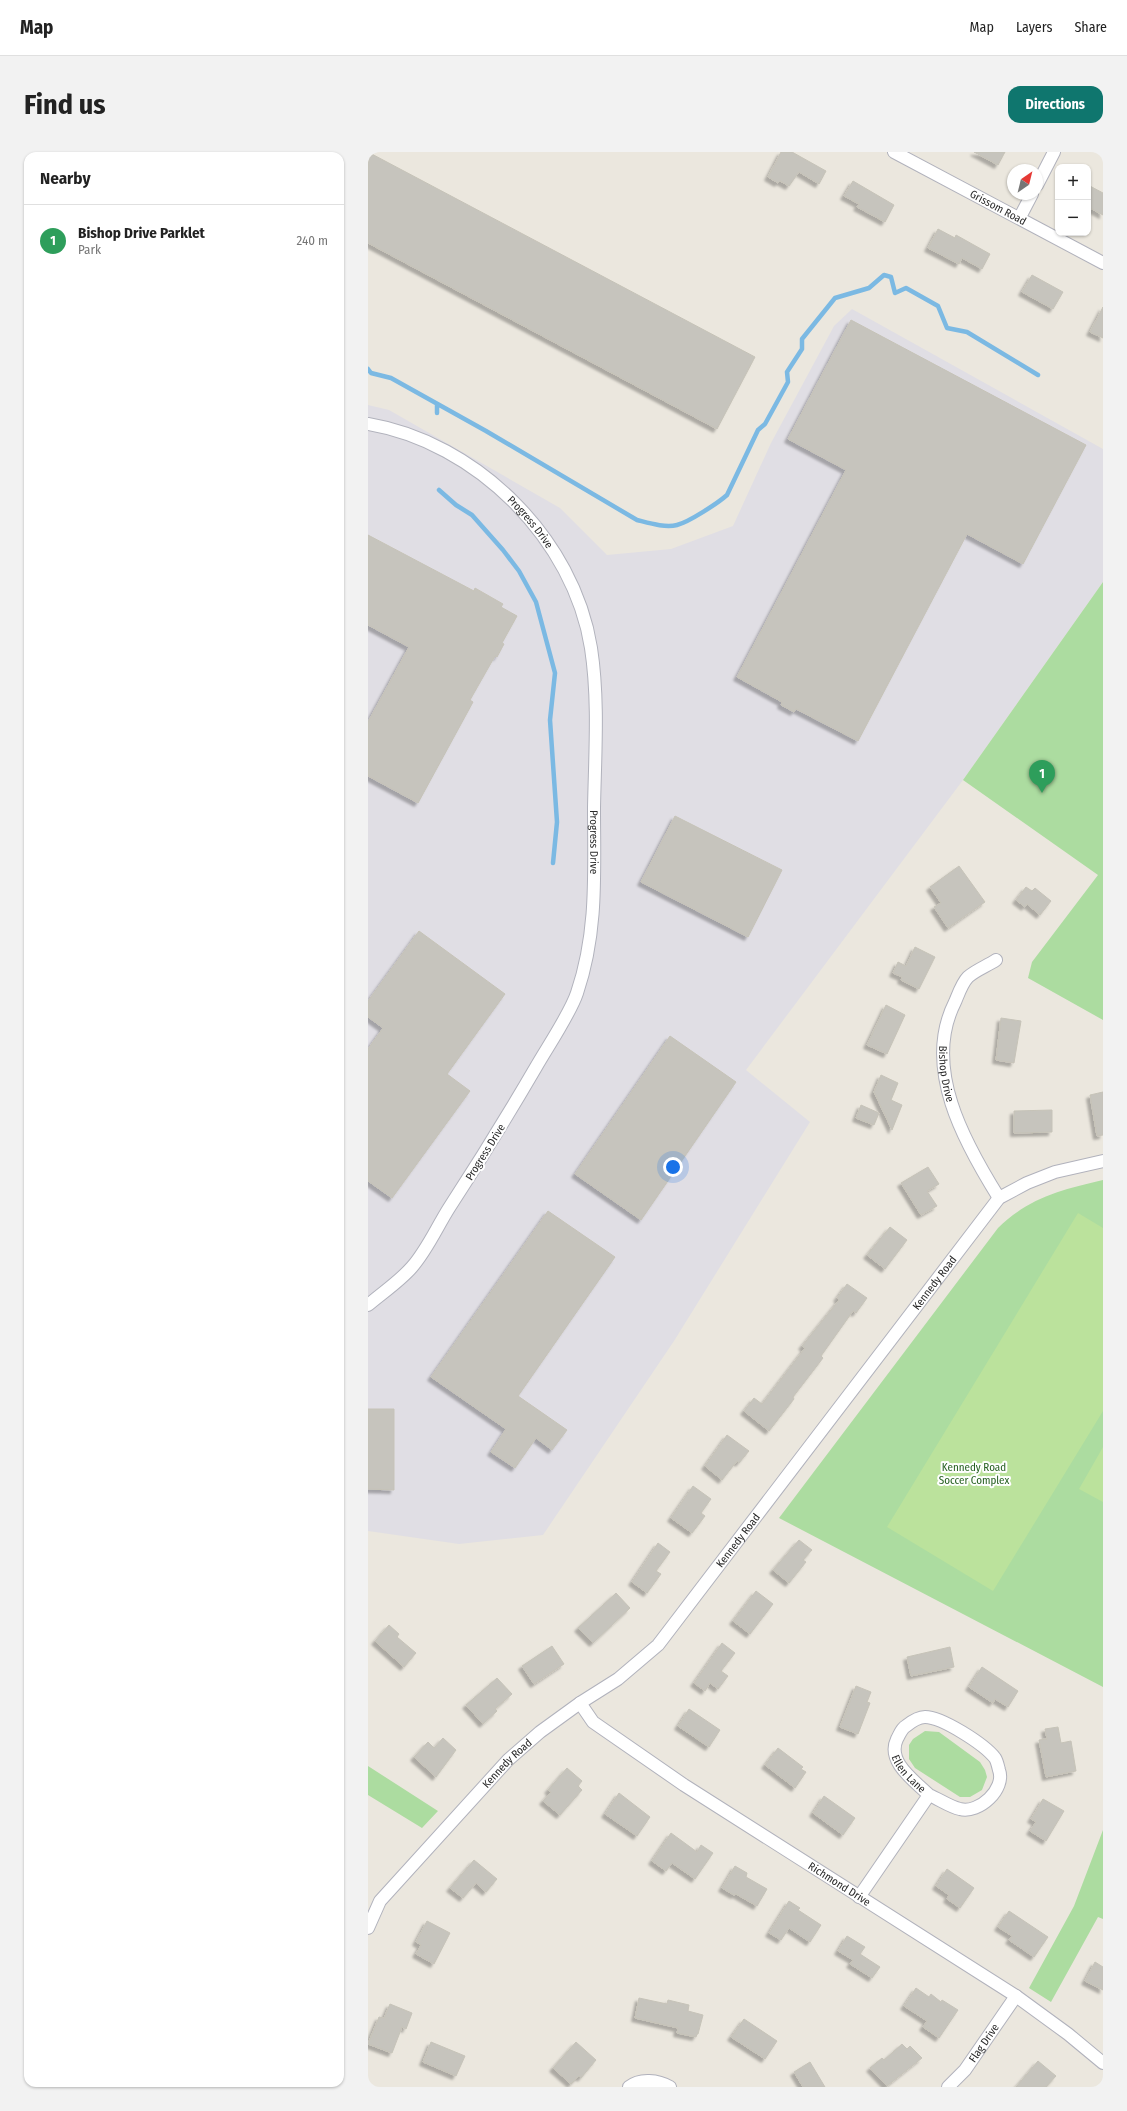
<!DOCTYPE html>
<meta charset="utf-8">
<style>
body{margin:0;font-family:"Fira Sans Condensed",sans-serif;background:#f2f2f2;color:#222}
.controls{position:absolute;right:12px;top:12px;display:grid;overflow:hidden;border-radius:8px;box-shadow:0 1px 3px #0004}
.controls button{width:36px;height:36px;display:grid;place-items:center;padding:0;border:0;border-bottom:1px solid #e0e0e0;background:#fff;color:#222;font:20px sans-serif}
.compass{position:absolute;left:639px;top:12px;width:36px;height:36px;border-radius:50%;background:#fff;box-shadow:0 1px 3px #0004;rotate:35deg}
.you{position:absolute;left:305px;top:1015px;width:14px;height:14px;margin:-10px;border:3px solid #fff;border-radius:50%;background:#1a73e8;box-shadow:0 0 0 6px #1a73e833}
.badge{display:grid;place-items:center;width:26px;height:26px;border-radius:50%;background:#0f766e;color:#fff;font-size:13px;font-weight:700}
.pin{position:absolute;translate:-50% -33px;filter:drop-shadow(0 1px 2px #0008)}
.pin::after{content:'';position:absolute;top:21px;width:14px;height:12px;background:inherit;clip-path:polygon(0 0,100% 0,50% 100%)}
.list{margin:0;padding:0;list-style:none}
h2{display:flex;justify-content:space-between;align-items:center;height:52px;margin:0;padding:0 16px;font-size:17px}
h2 small{font-size:13px;font-weight:400;color:#767676}
.list li{display:grid;grid-template-columns:26px 1fr auto;gap:12px;align-items:center;box-sizing:border-box;height:72px;padding:0 16px;border-top:1px solid #e0e0e0}
.list b{display:block;font-size:15px;white-space:nowrap}
.list p{margin:0;font-size:13px;white-space:nowrap;color:#767676}
.list em{font-size:13px;font-style:normal;color:#767676}
.map{position:relative;flex:none;width:735px;height:1935px;overflow:hidden;border-radius:12px}
header{display:flex;align-items:center;gap:24px;box-sizing:border-box;height:56px;padding:0 20px;background:#fff;border-bottom:1px solid #e0e0e0}
header strong{font-size:19px}
nav{display:flex;gap:22px;margin-inline-start:auto;font-size:14px}
.intro{display:flex;align-items:center;justify-content:space-between;box-sizing:border-box;height:96px;padding:0 24px}
h1{margin:0;font-size:28px}
.button{padding:10px 18px;border-radius:12px;background:#0f766e;color:#fff;font-size:14px;font-weight:700}
main{display:flex;gap:24px;padding:0 24px}
aside{flex:1;background:#fff;border-radius:12px;box-shadow:0 1px 3px #0004}
.map>svg:first-child{display:block}
.industrial{fill:#e0dee4}
.green{fill:#acdca0}
.pitch{fill:#bbe29c}
.lines{fill:none;stroke-linecap:round;stroke-linejoin:round}
.stream{stroke:#7bb9e3;stroke-width:4.5}
.building{fill:#c6c4bd;stroke:#c6c3b8;filter:url(#shadow)}
.street-casing{stroke:#b1b2bc;stroke-width:14}
.street{stroke:#fff;stroke-width:12}
.labels{text-anchor:middle;stroke-width:4;stroke-linejoin:round;paint-order:stroke}
.street-label{font-size:11px;fill:#2a2a2a;stroke:#fff}
.park-label{font-size:11px;fill:#266021;stroke:#fff}
</style>
<header>
<strong>Map</strong>
<nav><a>Map</a><a>Layers</a><a>Share</a></nav>
</header>
<div class="intro"><h1>Find us</h1><a class="button">Directions</a></div>
<main>
<aside>
<h2>Nearby<small></small></h2>
<ul class="list">
<li><span class="badge" style="background:#2e9e5b">1</span><div><b>Bishop Drive Parklet</b><p>Park</p></div><em>240 m</em></li>
</ul>
</aside>
<div class="map">
<svg width="735" height="1935" viewBox="0 0 735 1935">
<defs>
<filter id="shadow"><feDropShadow dx="-3.5" dy="3.5" stdDeviation="1" flood-color="#0004"/></filter>
</defs>
<rect width="100%" height="100%" fill="#ebe7de"/>
<!-- industrial -->
<path class="industrial" d="M484 157 735 297V430L595 628 378 918 442 970 306 1189 175 1383 91 1392 0 1379V253L21 258 192 356 239 403 303 397 365 374 403 291 466 174Z"/>
<!-- green -->
<path class="green" d="M735 430V868L660 826 664 810 730 723 595 628Z
M735 1028V1535L411 1366 630 1076C662 1045 693 1038 735 1028Z
M557 1579 571 1580 612 1610 617 1618 619 1625 614 1638 602 1645H592L547 1616 541 1607V1593L545 1587Z
M0 1614 70 1659 54 1676 0 1643Z
M735 1678V1767L730 1765 683 1850 661 1836 706 1754Z"/>
<!-- pitch -->
<path class="pitch" d="M710 1061 735 1076V1259L625 1439 519 1375Z
M735 1295V1350L711 1337Z"/>
<g class="lines">
<!-- stream -->
<path class="stream" d="M0 217 3 221 23 226 118 279 269 368C281 371 297 376 309 373 321 370 350 351 359 343L390 278 397 272 420 230 419 220 434 197V187L467 146 501 136 516 123 523 125 527 141 538 136 570 154 579 176 599 180 670 223
M69 261V253
M71 338 88 353 104 363 135 398 151 419 168 450 187 521 182 568 189 670 185 711"/>
</g>
<!-- building -->
<path class="building" d="M0 0 387 205 349 277 0 91Z
M413 0H424L458 19 451 32 431 20 421 34 412 29 410 31 400 25Z
M606 0H637L630 13Z
M485 29 526 53 517 70 489 55 491 52 476 44Z
M720 33 735 41V63L720 55Z
M570 77 587 86 588 83 622 102 614 117 594 106 591 112 560 96Z
M664 123 695 140 685 157 654 140Z
M735 155V186L722 180Z
M483 168 718 293 655 412 599 382 490 589 428 557 426 560 413 553 414 550 369 525 478 318 420 287Z
M0 383 106 439 107 436 135 452 133 455 149 464 134 491 136 492 129 505 127 504 102 548 105 550 50 651 0 624V570L41 495 0 473Z
M307 664 414 718 380 785 273 730Z
M591 714 617 750 580 776 566 755 573 751 562 735Z
M658 735 664 739 667 736 683 749 672 763 659 752 657 755 648 748Z
M51 779 137 842 79 922 102 939 24 1046 0 1029V897L15 876 0 865V849Z
M547 795 567 805 551 837 533 828 534 825 525 821 530 810 538 814Z
M518 853 537 863 519 902 499 893Z
M633 866 653 869 646 911 628 908Z
M302 884 368 930 273 1068 207 1022Z
M513 923 530 931 523 948 534 953 524 978 506 940Z
M735 940V983L729 984 722 943Z
M493 953 511 961 506 973 488 966Z
M684 958V980L646 981V959Z
M560 1015 571 1032 559 1039 569 1054 553 1063 533 1031Z
M180 1059 247 1105 150 1244 199 1278 184 1298 168 1286 147 1316 123 1300 138 1277 63 1225Z
M522 1075 539 1088 517 1117 499 1103Z
M479 1132 499 1146 488 1161 485 1159 453 1204 455 1206 425 1245 426 1247 401 1279 376 1259 386 1246 394 1252 437 1196 434 1194 471 1148 469 1146Z
M0 1257H26V1338L0 1337Z
M359 1283 381 1299 371 1311 369 1309 354 1328 337 1314Z
M325 1334 343 1347 333 1361 337 1364 324 1381 303 1366Z
M431 1388 444 1398 435 1408 438 1410 421 1431 405 1418Z
M290 1391 302 1400 288 1419 293 1422 279 1441 264 1430Z
M388 1439 405 1452 382 1482 365 1469Z
M248 1441 262 1456 225 1491 210 1476Z
M21 1473 31 1482 29 1485 48 1501 36 1515 7 1489Z
M354 1491 367 1501 353 1519 360 1524 350 1537 342 1531 337 1539 326 1531Z
M184 1494 196 1512 166 1532 154 1514Z
M582 1495 586 1515 543 1524 539 1505Z
M614 1515 650 1539 640 1555 627 1547 625 1551 601 1535Z
M129 1526 144 1542 127 1557 129 1559 115 1572 98 1553Z
M488 1534 503 1540 499 1550 502 1551 490 1582 472 1575Z
M321 1557 352 1578 341 1595 310 1574Z
M690 1575 693 1591 703 1589 708 1619 678 1625 671 1588 679 1587 677 1577Z
M75 1586 88 1598 68 1625 46 1605 60 1590 66 1596Z
M410 1596 435 1615 433 1617 438 1620 427 1636 397 1613Z
M199 1616 214 1629 210 1634 214 1638 192 1663 175 1649 183 1640 180 1638Z
M251 1641 282 1665 269 1684 237 1662Z
M456 1644 487 1666 475 1683 445 1661Z
M675 1647 696 1659 678 1689 662 1679 668 1670 663 1667Z
M303 1681 329 1700 333 1693 345 1701 327 1727 304 1711 298 1719 284 1709Z
M106 1708 129 1727 118 1740 108 1731 95 1746 82 1736Z
M367 1714 379 1721 378 1725 399 1737 389 1754 368 1742 366 1743 354 1736Z
M579 1717 606 1736 592 1756 579 1747 581 1743 568 1734Z
M421 1749 432 1756 430 1758 453 1773 442 1790 421 1776 413 1788 401 1781Z
M641 1759 680 1785 666 1805 641 1788 644 1784 630 1775Z
M59 1769 82 1781 66 1812 48 1802 53 1793 48 1790Z
M479 1784 497 1795 492 1802 512 1815 504 1826 482 1812 485 1808 470 1799Z
M727 1810 735 1815V1838L717 1829Z
M548 1836 561 1845 563 1842 573 1850 574 1848 590 1858 571 1886 555 1875 559 1869 536 1854Z
M271 1846 299 1852 300 1848 321 1853 320 1859 335 1863 330 1882H329L328 1885 309 1881 310 1876 267 1866Z
M22 1852 44 1861 38 1877 34 1875 24 1901 0 1892 11 1865 16 1866Z
M376 1867 409 1889 397 1907 363 1885Z
M63 1890 97 1904 88 1924 55 1910Z
M208 1890 228 1908 213 1926 211 1924 203 1932 185 1916Z
M534 1892 539 1897 542 1894 554 1906 519 1934 502 1916 514 1906 516 1908Z
M670 1909 688 1924 678 1935H648Z
M442 1910 457 1935H435L426 1920Z"/>
<g class="lines">
<defs>
<g id="street">
<path id="s1" d="M526 0 735 111"/>
<path d="M669 33 686 0"/>
<path d="M652 65 664 42"/>
<path id="s2" d="M0 272C108 290 206 387 223 496 231 548 227 603 226 656 226 720 230 779 209 841 202 862 180 894 168 915 140 963 111 1010 81 1056 69 1075 59 1098 44 1115 32 1129 14 1141 0 1153"/>
<path id="s3" d="M628 808C619 814 608 818 600 825 594 831 590 843 587 850 554 915 596 990 631 1046"/>
<path id="s4" d="M212 1551 225 1570 316 1633 648 1844 700 1882 735 1911"/>
<path id="s5" d="M491 1745 561 1643C571 1647 582 1655 592 1657 611 1662 638 1637 631 1618 630 1614 629 1609 627 1606 616 1592 574 1565 557 1565 550 1565 543 1570 538 1574 533 1577 532 1582 529 1587 518 1610 547 1629 561 1643"/>
<path id="s6" d="M0 1776 12 1749 140 1608 172 1580 212 1551 250 1527 290 1493 631 1046 659 1031 687 1020 735 1009"/>
<path d="M261 1935C272 1926 290 1928 302 1935"/>
<path id="s7" d="M580 1935 597 1918 648 1844"/>
</g>
</defs>
<!-- street casing -->
<use href="#street" class="street-casing"/>
<!-- street -->
<use href="#street" class="street"/>
</g>
<g class="labels">
<!-- street labels -->
<g class="street-label">
<text dy="4" stroke="none"><textPath href="#s1" startOffset="118">Grissom Road</textPath></text>
<text dy="4" stroke="none"><textPath href="#s2" startOffset="194">Progress Drive</textPath></text>
<text dy="4" stroke="none"><textPath href="#s2" startOffset="530">Progress Drive</textPath></text>
<text dy="4" stroke="none"><textPath href="#s3" startOffset="135">Bishop Drive</textPath></text>
<text transform="translate(117 1000) rotate(-58)" y="4">Progress Drive</text>
<text dy="4" stroke="none"><textPath href="#s6" startOffset="865">Kennedy Road</textPath></text>
<text dy="4" stroke="none"><textPath href="#s6" startOffset="541">Kennedy Road</textPath></text>
<text dy="4" stroke="none"><textPath href="#s6" startOffset="217">Kennedy Road</textPath></text>
<text dy="4" stroke="none"><textPath href="#s5" startOffset="394">Ellen Lane</textPath></text>
<text dy="4" stroke="none"><textPath href="#s4" startOffset="318">Richmond Drive</textPath></text>
<text dy="4" stroke="none"><textPath href="#s7" startOffset="57">Flag Drive</textPath></text>
</g>
<!-- park labels -->
<g class="park-label">
<text x="606" y="1319">Kennedy Road<tspan x="606" dy="13">Soccer Complex</tspan></text>
</g>
</g>
</svg>
<div class="controls">
<button>+</button>
<button>−</button>
</div>
<svg class="compass" viewBox="-18 -18 36 36"><path d="M0-13l5 13h-10z" fill="#e53935"/><path d="M0 13l5-13h-10z" fill="#767676"/></svg>
<div class="you"></div>
<div class="pin badge" style="left:674px;top:641px;background:#2e9e5b">1</div>
</div>
</main>
